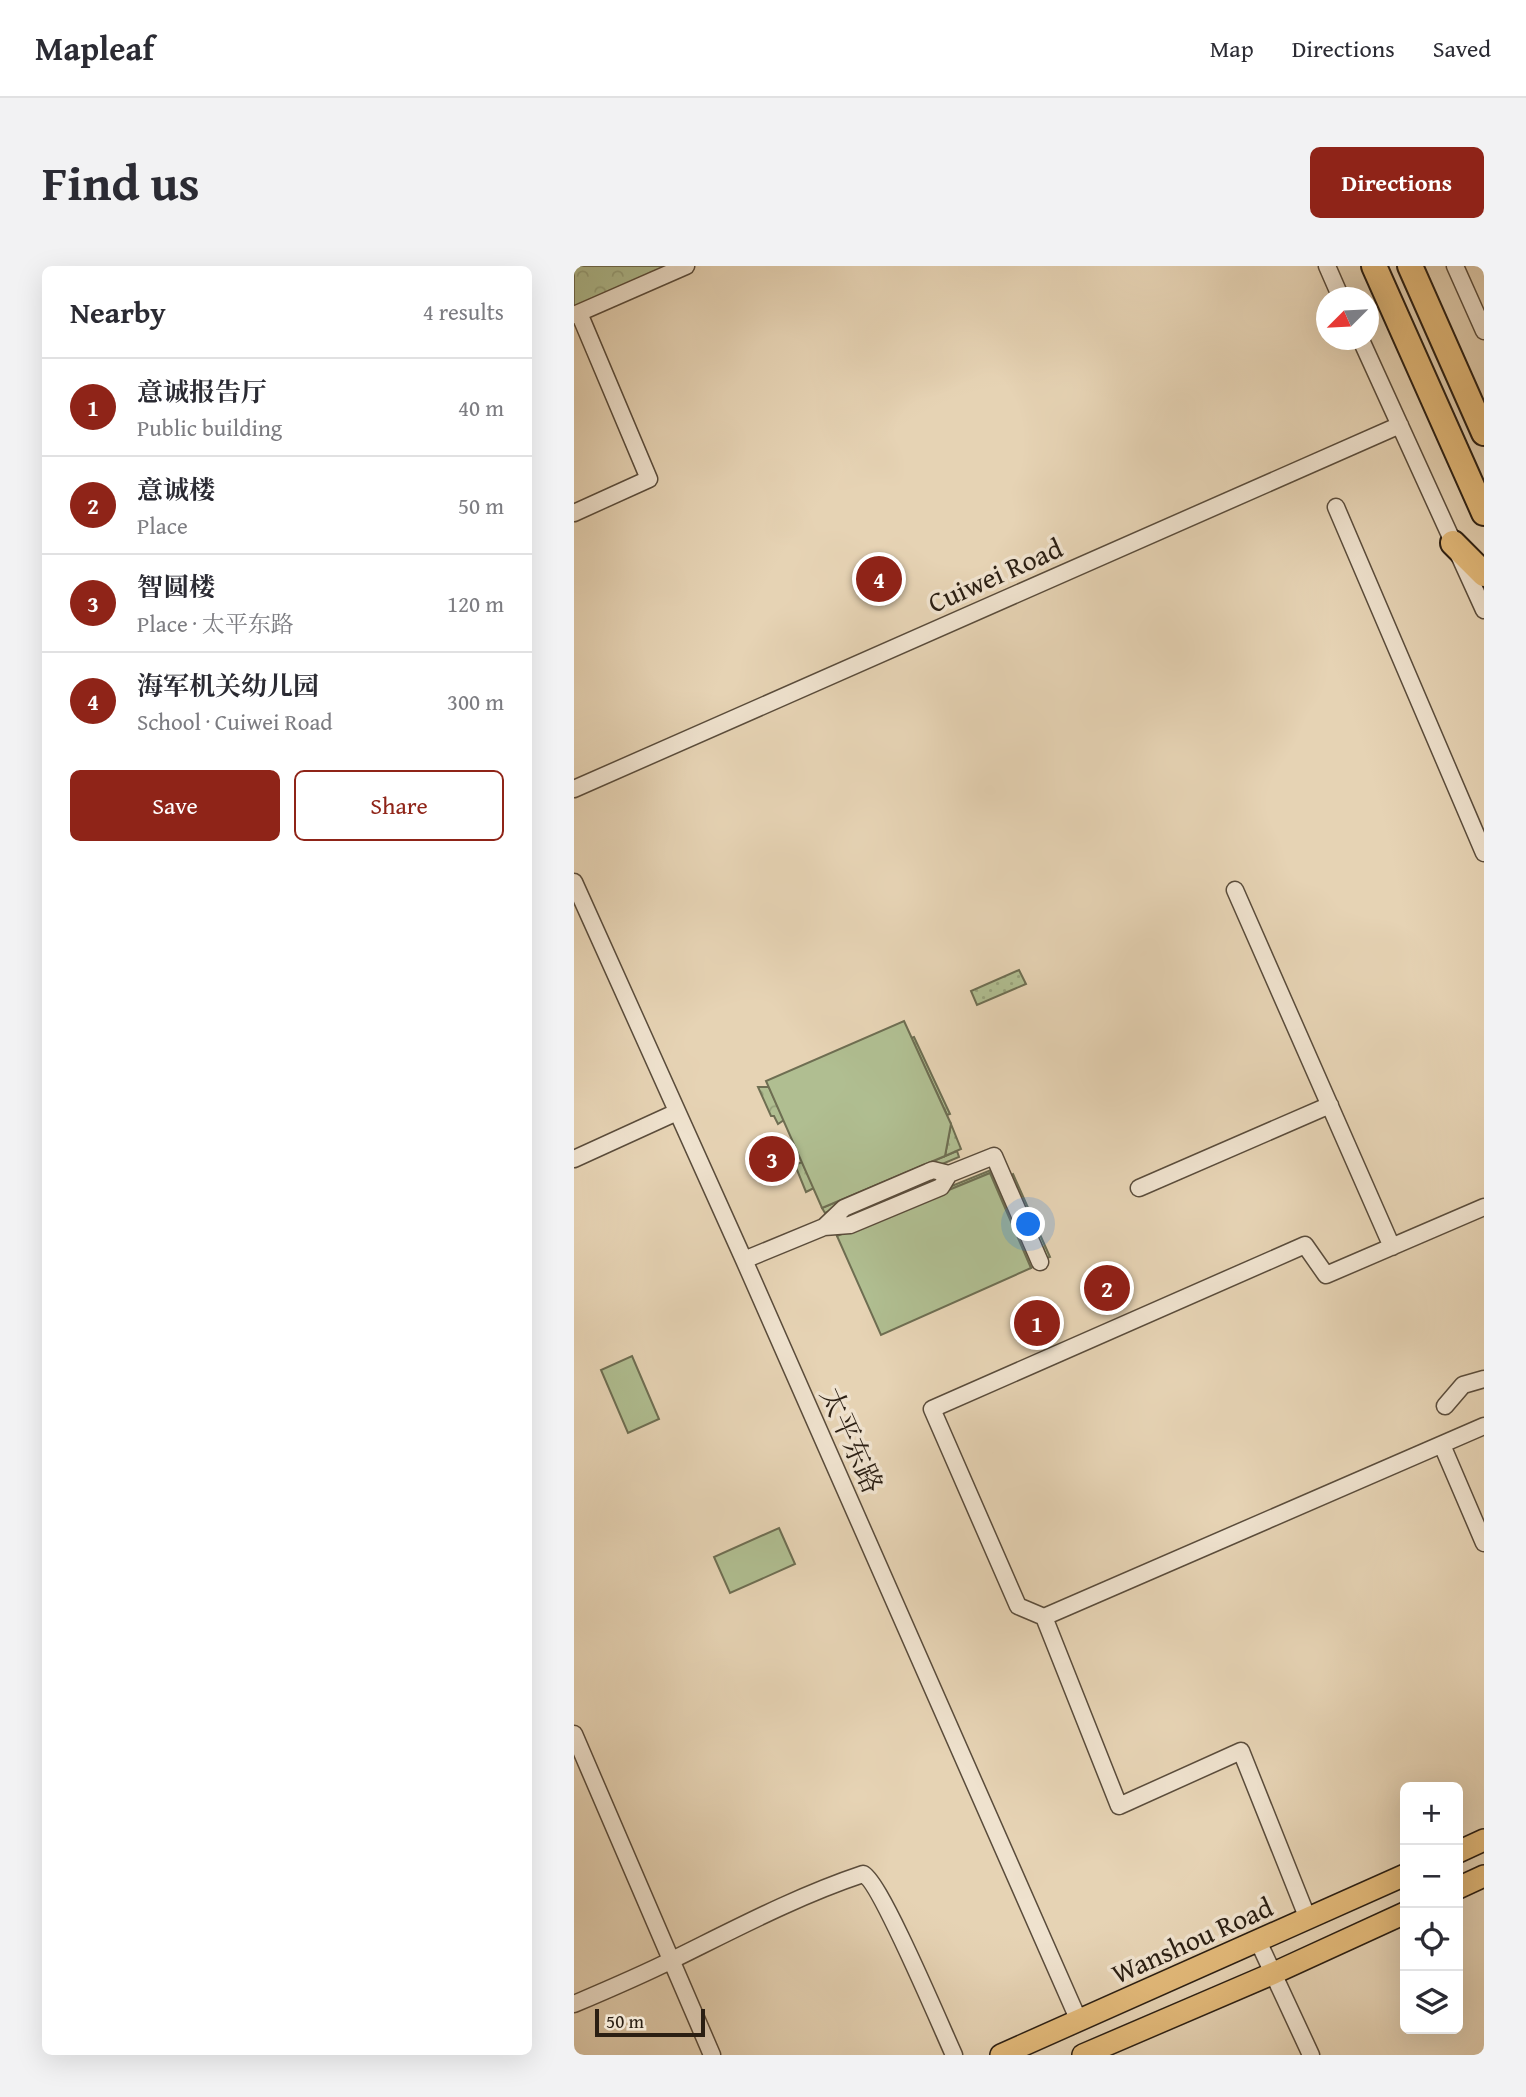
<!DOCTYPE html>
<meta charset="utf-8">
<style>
body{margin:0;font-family:"Gentium Book Plus","Noto Serif SC",serif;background:#f2f2f3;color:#2b2b33}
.controls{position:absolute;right:21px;bottom:21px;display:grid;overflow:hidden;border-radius:10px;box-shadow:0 7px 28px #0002}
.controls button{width:63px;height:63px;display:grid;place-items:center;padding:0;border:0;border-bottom:2px solid #e1e1e2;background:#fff;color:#2b2b33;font:35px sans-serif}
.compass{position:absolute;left:742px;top:21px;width:63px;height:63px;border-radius:50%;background:#fff;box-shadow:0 7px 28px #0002;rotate:246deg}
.scale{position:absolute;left:21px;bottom:18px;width:110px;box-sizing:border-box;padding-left:7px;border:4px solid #2b1f13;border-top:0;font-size:19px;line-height:24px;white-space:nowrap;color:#2b1f13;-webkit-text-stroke:5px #efe2ce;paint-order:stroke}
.you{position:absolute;left:455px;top:959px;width:24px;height:24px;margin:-18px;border:5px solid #fff;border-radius:50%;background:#1a73e8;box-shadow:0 0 0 10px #1a73e833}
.badge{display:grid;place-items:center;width:46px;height:46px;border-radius:50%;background:#8f2418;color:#fff;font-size:23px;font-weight:700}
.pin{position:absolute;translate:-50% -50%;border:4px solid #fff;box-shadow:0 2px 7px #0006}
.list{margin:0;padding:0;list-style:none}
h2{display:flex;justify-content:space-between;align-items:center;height:91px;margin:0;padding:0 28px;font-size:30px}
h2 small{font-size:23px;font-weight:400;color:#7c7c81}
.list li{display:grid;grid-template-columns:46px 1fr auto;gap:21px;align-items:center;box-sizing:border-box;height:98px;padding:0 28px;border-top:2px solid #e1e1e2}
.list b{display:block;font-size:26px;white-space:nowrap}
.list p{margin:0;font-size:23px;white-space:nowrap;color:#7c7c81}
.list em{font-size:23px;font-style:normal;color:#7c7c81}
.actions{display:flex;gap:14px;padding:21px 28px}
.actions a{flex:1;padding:16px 0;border:2px solid #8f2418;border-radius:10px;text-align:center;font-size:24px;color:#8f2418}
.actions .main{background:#8f2418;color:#fff}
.icon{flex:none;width:38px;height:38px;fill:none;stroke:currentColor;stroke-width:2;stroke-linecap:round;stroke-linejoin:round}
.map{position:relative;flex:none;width:910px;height:1789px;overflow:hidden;border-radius:10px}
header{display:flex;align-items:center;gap:42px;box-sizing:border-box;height:98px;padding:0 35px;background:#fff;border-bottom:2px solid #e1e1e2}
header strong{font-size:33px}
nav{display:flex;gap:38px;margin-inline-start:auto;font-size:24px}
.intro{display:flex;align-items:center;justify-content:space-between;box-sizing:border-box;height:168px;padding:0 42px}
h1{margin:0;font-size:49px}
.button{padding:18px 32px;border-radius:10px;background:#8f2418;color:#fff;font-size:24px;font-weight:700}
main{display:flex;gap:42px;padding:0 42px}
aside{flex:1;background:#fff;border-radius:10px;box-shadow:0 7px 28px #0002}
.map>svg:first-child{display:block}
.forest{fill:url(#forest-crowns);stroke:#6e6e52;stroke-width:2}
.park{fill:url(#park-dots);stroke:#6e6e52;stroke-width:2}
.garden{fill:url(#garden-furrows);stroke:#6e6e52;stroke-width:2}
.pitch{fill:#b0be91;stroke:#6e6e52;stroke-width:2}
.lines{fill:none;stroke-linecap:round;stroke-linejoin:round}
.minor-casing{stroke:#5a4c3b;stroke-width:19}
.major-casing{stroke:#2b1f13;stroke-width:24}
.highway-casing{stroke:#2b1f13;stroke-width:28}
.minor{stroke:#efe2ce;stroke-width:16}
.major{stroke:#e3ba7a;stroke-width:21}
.highway{stroke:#e3ba7a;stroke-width:24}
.labels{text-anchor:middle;stroke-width:7;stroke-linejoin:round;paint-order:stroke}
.street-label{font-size:28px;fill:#2b1f13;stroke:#efe2ce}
</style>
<header>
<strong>Mapleaf</strong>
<nav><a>Map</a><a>Directions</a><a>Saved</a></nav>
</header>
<div class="intro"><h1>Find us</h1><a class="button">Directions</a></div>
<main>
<aside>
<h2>Nearby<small>4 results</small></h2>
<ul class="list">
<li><span class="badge">1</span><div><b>意诚报告厅</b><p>Public building</p></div><em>40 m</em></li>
<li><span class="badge">2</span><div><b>意诚楼</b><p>Place</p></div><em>50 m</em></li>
<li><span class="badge">3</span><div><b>智圆楼</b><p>Place · 太平东路</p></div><em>120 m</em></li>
<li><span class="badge">4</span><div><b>海军机关幼儿园</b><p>School · Cuiwei Road</p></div><em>300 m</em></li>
</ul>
<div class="actions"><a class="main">Save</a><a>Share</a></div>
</aside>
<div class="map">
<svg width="910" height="1789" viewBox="0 0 910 1789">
<defs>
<pattern id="forest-crowns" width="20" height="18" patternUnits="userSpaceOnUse" patternTransform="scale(1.75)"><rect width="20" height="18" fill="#b0be91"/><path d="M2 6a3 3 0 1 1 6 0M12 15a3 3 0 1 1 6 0" fill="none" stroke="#98a37c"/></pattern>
<pattern id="park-dots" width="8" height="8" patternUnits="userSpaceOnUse" patternTransform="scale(1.75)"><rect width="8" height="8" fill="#b0be91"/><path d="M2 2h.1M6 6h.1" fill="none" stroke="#98a37c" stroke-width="1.8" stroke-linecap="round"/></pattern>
<pattern id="garden-furrows" width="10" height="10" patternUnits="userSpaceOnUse" patternTransform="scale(1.75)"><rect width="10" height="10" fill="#b0be91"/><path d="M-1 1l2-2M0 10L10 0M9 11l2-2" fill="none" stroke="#98a37c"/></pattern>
</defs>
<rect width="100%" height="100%" fill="#e6d3b4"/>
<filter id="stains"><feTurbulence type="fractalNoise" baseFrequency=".00286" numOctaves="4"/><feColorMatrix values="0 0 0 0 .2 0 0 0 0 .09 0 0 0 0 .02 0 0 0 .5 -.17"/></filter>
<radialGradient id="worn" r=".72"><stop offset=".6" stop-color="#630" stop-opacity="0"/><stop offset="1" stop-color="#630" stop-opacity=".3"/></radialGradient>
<!-- forest -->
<path class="forest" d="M0 0H112L0 49Z
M340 771 376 848 373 849 337 772Z
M184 821H195L210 854 204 858 200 850H197Z
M383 885 385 891 251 947 248 942Z
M228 896 240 922 232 926 221 899Z
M417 904 460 1000 457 1002 416 907 263 970 262 967Z
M356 910 362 913 361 920 283 952 279 942Z"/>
<!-- park -->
<path class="park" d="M445 704 452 718 403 739 397 725Z
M377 858 387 883 371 890Z"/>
<!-- garden -->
<path class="garden" d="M439 908 476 991 473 992 437 909Z"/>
<!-- pitch -->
<path class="pitch" d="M330 755 377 858 371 890 248 942 192 815Z
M416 907 457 1002 307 1069 263 970Z
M58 1090 85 1153 54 1167 27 1104Z
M205 1262 221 1298 156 1327 140 1291Z"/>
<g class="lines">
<defs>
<path id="minor" d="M753 0 767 32
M881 0 910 65
M0 49 112 0
M787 74 910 344
M762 241 910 587
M0 247 75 213 5 47
M0 523 826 159
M0 616 170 994 505 1755
M661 624 818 981
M0 893 103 846
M565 922 756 839
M910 941 752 1009 731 979 358 1143 444 1340 470 1351 910 1160
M250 961 276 959 367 921 375 908
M170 994 250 961 270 942 354 906 359 904 375 908 420 890 466 996
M871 1140 889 1119 910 1113
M868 1179 910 1277
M470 1351 545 1540 667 1485 734 1653
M0 1468 138 1789
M684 1675 737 1789
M0 1738C33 1724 66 1710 98 1694 161 1663 223 1630 289 1608 306 1615 368 1763 380 1789"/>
<path id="major" d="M884 1586 910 1574
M884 1622 910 1610
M427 1789 831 1609
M509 1789 700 1707 831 1647"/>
<path id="highway" d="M800 0 910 247
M836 0 910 167
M879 277 910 308"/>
</defs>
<!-- minor casing -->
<use href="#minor" class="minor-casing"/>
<!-- major casing -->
<use href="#major" class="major-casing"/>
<!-- highway casing -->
<use href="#highway" class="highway-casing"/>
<!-- minor -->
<use href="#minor" class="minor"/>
<!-- major -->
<use href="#major" class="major"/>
<!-- highway -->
<use href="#highway" class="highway"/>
</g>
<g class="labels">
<!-- street labels -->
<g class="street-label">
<text transform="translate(421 309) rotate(-24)" y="10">Cuiwei Road</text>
<text transform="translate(278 1174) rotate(66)" y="10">太平东路</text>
<text transform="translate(618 1674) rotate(-24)" y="10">Wanshou Road</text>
</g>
</g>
<rect width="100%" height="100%" filter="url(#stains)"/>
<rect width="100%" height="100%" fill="url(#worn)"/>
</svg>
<div class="controls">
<button>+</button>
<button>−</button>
<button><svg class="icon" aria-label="locate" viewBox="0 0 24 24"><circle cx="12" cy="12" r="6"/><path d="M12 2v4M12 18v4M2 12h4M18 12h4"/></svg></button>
<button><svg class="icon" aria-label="layers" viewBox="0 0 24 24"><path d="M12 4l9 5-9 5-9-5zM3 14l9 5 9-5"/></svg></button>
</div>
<svg class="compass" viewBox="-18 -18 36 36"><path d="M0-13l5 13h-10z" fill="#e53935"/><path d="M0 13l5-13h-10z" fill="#7c7c81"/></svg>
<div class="scale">50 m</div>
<div class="you"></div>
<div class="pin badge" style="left:463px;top:1057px">1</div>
<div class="pin badge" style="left:533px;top:1022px">2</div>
<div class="pin badge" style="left:198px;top:893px">3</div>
<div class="pin badge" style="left:305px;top:313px">4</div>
</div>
</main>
